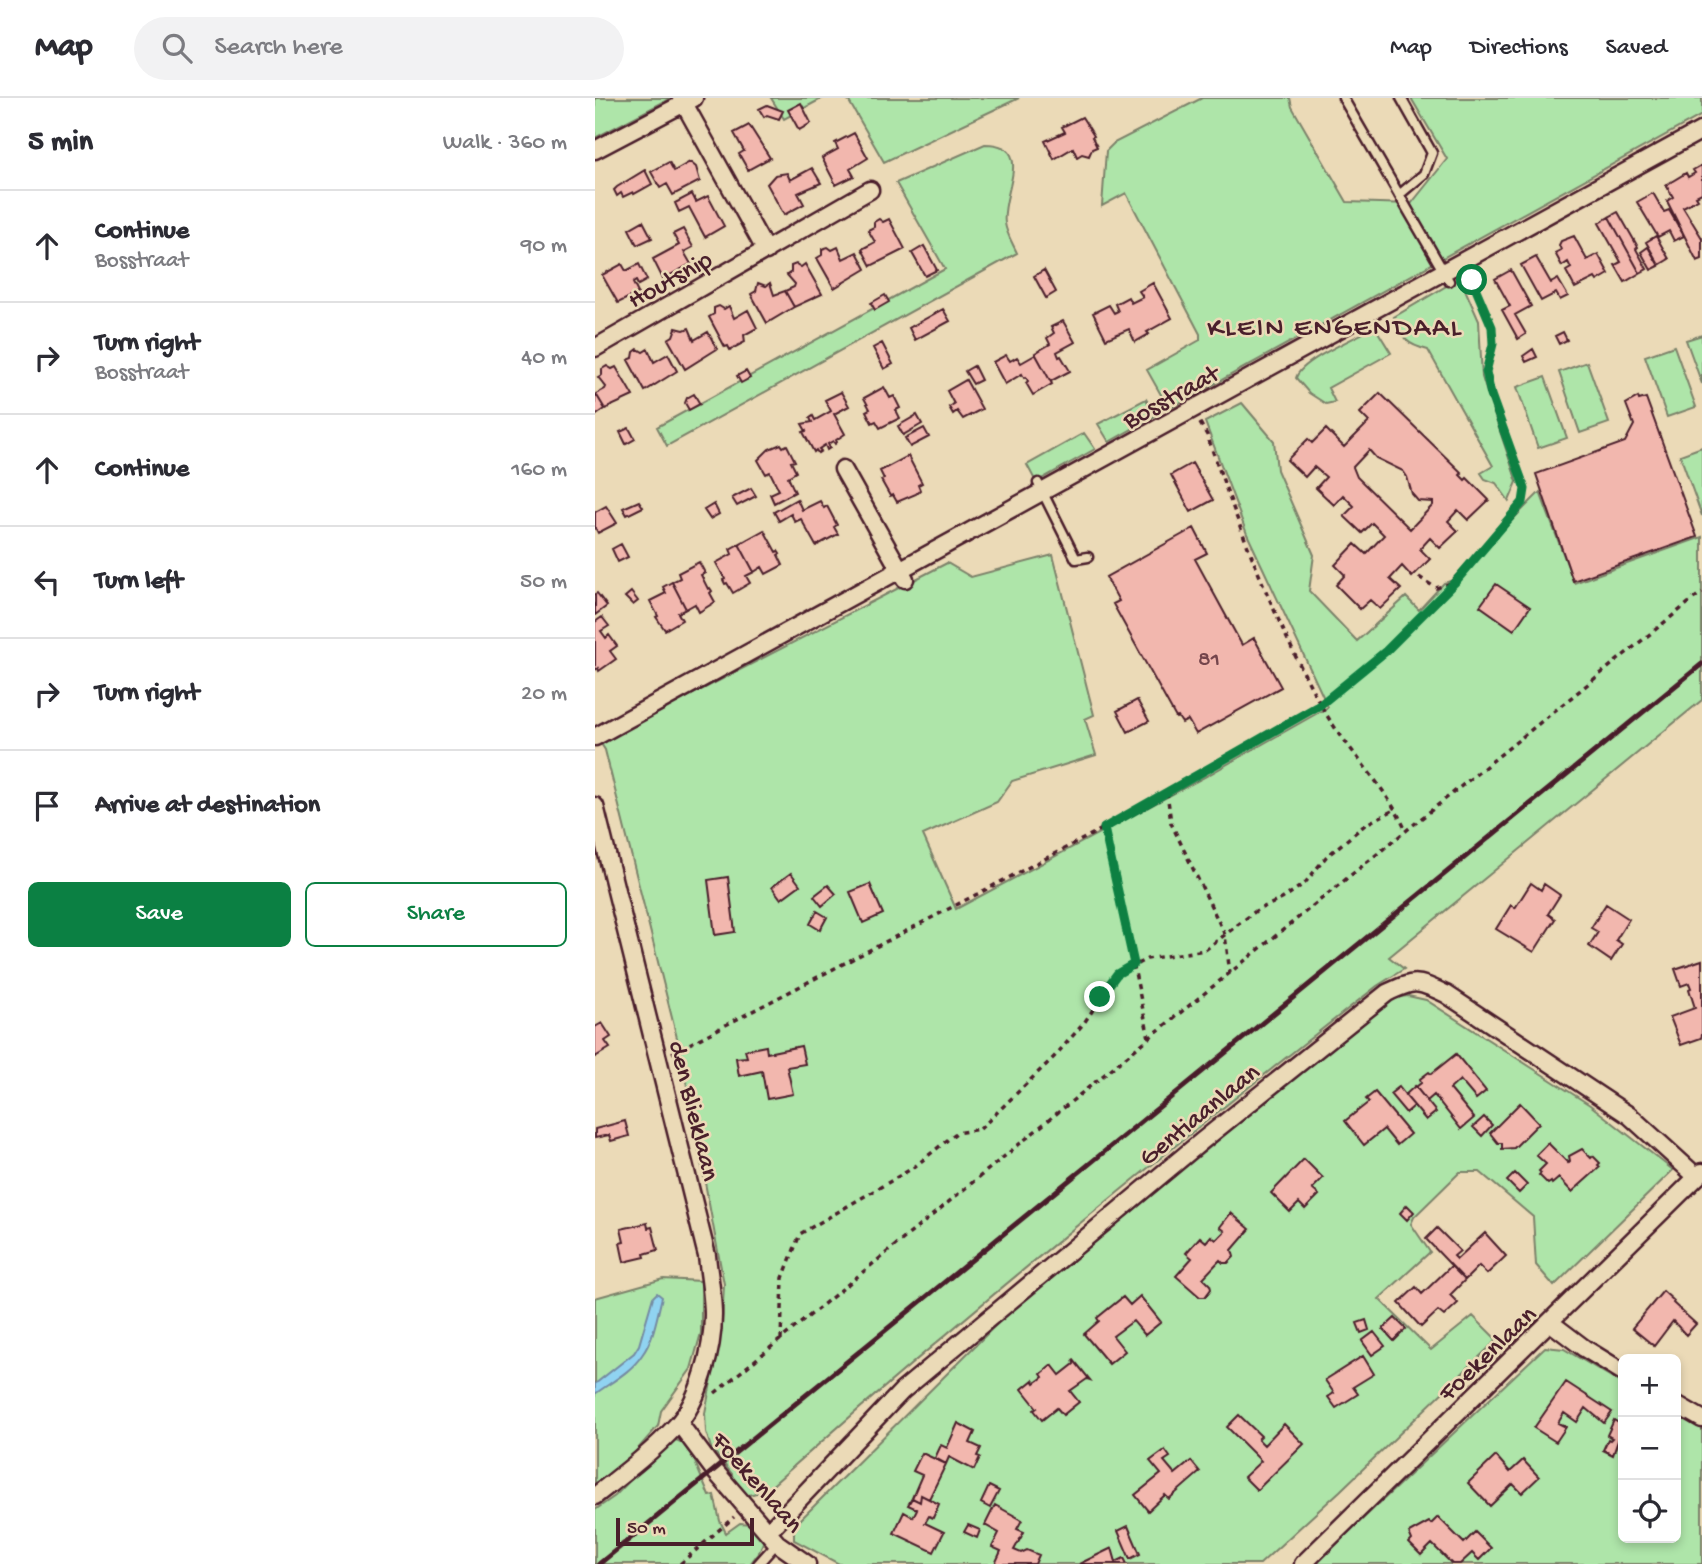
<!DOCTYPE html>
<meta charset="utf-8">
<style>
body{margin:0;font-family:"Gochi Hand",sans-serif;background:#f2f2f3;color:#2b2b33}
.controls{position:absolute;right:21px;bottom:21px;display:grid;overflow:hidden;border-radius:10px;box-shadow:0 4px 10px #0003}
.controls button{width:63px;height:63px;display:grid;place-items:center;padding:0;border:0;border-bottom:2px solid #e1e1e2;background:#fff;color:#2b2b33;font:35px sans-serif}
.scale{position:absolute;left:21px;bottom:18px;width:138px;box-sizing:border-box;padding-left:7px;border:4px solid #4a1f2b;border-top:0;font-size:19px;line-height:24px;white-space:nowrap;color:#4a1f2b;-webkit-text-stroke:5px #ebdab7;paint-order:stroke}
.stop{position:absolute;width:21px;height:21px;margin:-16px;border:5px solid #0b8043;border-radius:50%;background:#fff}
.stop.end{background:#0b8043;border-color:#fff;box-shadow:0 2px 7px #0008}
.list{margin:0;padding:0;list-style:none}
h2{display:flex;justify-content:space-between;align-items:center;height:91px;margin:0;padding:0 28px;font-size:30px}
h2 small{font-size:23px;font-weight:400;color:#7c7c81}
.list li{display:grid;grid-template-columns:46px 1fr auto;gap:21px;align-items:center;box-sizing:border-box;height:112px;padding:0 28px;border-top:2px solid #e1e1e2}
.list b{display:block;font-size:26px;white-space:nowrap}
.list p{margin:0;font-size:23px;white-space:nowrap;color:#7c7c81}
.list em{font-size:23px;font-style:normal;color:#7c7c81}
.actions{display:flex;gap:14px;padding:21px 28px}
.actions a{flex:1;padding:16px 0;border:2px solid #0b8043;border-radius:10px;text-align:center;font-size:24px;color:#0b8043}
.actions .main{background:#0b8043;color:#fff}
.icon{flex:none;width:38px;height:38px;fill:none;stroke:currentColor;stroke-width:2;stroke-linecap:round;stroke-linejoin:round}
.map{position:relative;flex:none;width:1107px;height:1466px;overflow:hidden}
header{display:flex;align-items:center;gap:42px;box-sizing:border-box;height:98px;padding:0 35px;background:#fff;border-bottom:2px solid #e1e1e2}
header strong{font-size:33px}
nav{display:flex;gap:38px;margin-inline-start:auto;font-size:24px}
.search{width:490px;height:63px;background:#f2f2f3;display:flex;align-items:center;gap:18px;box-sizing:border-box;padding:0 24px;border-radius:38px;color:#7c7c81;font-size:26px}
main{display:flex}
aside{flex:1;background:#fff}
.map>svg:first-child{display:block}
.green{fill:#aee5a9;stroke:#7c826a;stroke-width:2}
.water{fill:#90d3f1;stroke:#748ba2;stroke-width:2}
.building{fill:#f2b7ae;stroke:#4a1f2b;stroke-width:2;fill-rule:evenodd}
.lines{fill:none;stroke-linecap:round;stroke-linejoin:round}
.service-casing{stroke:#4a1f2b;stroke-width:13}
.minor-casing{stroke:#4a1f2b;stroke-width:21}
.path{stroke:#4a1f2b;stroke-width:3.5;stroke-dasharray:5 5;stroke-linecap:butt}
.service{stroke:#ebdab7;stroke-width:8}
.minor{stroke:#ebdab7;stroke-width:16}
.rail{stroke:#4a1f2b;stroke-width:5}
.route{stroke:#0b8043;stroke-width:9}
.labels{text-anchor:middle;stroke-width:5;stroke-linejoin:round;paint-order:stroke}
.number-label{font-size:23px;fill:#74454c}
.street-label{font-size:26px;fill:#4a1f2b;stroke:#ebdab7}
.neighbourhood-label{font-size:28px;letter-spacing:2px;fill:#4a1f2b;stroke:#ebdab7}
</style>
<header>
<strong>Map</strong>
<div class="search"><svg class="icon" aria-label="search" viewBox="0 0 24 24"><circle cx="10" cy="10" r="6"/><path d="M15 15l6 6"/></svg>Search here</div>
<nav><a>Map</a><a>Directions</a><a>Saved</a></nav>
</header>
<main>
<aside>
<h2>5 min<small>Walk · 360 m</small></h2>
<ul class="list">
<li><svg class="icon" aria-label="ahead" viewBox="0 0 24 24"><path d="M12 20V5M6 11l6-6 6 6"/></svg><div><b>Continue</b><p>Bosstraat</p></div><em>90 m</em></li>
<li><svg class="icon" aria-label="right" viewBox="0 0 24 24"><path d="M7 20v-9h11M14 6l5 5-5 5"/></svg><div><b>Turn right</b><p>Bosstraat</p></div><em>40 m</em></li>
<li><svg class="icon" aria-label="ahead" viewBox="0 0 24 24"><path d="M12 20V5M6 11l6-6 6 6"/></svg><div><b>Continue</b></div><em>160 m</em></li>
<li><svg class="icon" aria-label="left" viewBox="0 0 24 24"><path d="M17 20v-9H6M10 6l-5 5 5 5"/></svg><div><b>Turn left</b></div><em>50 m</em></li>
<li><svg class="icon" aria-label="right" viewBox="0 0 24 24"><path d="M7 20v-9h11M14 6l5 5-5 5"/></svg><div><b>Turn right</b></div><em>20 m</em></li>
<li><svg class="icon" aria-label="arrive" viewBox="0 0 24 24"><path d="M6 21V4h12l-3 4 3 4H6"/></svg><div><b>Arrive at destination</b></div></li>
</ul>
<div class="actions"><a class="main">Save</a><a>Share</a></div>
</aside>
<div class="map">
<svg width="1107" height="1466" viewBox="0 0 1107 1466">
<rect width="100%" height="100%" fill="#ebdab7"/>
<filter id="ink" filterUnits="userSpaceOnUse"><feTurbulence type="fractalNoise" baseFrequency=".0143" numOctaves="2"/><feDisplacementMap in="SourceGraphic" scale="14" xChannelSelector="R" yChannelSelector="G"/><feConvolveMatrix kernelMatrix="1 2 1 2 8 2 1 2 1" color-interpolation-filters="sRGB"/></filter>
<g filter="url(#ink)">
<!-- green -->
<path class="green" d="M0 0H76L0 40Z
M176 0H228L189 21Z
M252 0H424L289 64Z
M607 0H695L697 9 752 104 816 106 852 61 816 0H1107V17L574 311 552 272 605 242V236L531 95 507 108 511 53 519 45Z
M390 46C442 46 405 97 410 125 411 135 418 146 422 155L72 348 62 329 350 171 301 85Z
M865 180 884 223 887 279 922 384 914 403 901 385 890 381 886 375 898 368 833 252C809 246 808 240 799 219Z
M780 229 796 255 733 290 740 304 731 306 714 295 701 280C706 262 763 239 780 229Z
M1107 237V286L1091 242Z
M1079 248 1101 309 1072 319 1050 258Z
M992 264 1014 325 985 335 964 274Z
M950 279 972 340 943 350 922 289Z
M551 301 560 318 514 344 503 326Z
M647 305 679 343 682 372 719 457 714 493 762 543 811 499 824 512 849 485 856 483 945 394 979 485 1107 439V602L794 859 809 871 782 888C574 1051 369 1216 172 1392L150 1398 138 1384 137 1376 116 1350 111 1334 110 1315 127 1228 129 1186 86 956 10 652 5 644 352 465 376 479 458 457 499 617 490 621 501 657 417 683 402 704 328 737 361 811 613 677 733 609 652 436 610 324Z
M489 335 500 351 441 384 432 367Z
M1107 349V418L1085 357Z
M813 898 831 902 995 1007 1078 1072 959 1188 941 1167 938 1119 885 1074H865L819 1119 816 1126 835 1154 784 1201 836 1252 878 1218 902 1242 745 1393 665 1466H244L199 1442V1428L414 1214 797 900Z
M68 1181 106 1183V1235L96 1271 66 1313 63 1328 35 1360 0 1389V1200Z
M950 1249 969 1251 1028 1286V1440H1081V1315L1107 1329V1466H720Z
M76 1340 93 1347 114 1398 119 1397 125 1423 131 1435 145 1425 156 1426 170 1440 164 1454 155 1466H0V1412L20 1398Z"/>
<!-- water -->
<path class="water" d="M62 1195 67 1199C62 1218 59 1241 47 1257 36 1274 16 1284 0 1296V1286L39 1255 44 1247 58 1199Z"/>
<!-- building -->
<path class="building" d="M206 5 216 25 204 32 193 12Z
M172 7 188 13 184 21 172 17 169 19 164 11Z
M487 19 499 38 497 39 502 49 497 51 494 58 487 56 482 59 478 50 459 61 450 43 470 34 467 29Z
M154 27 175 60 153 72 144 56 149 53 139 35Z
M259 35 273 60 255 71 259 78 241 87 227 60 243 51 240 45Z
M74 64 79 73 95 64 101 69 105 83 78 97 72 86 65 90 56 74Z
M1107 67V95L1101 98 1103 101 1088 109 1107 140V161L1102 163 1072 103 1078 99 1071 87 1091 75 1093 79 1100 75 1098 72Z
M217 70 226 85 203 95 209 106 189 117 172 86 180 77 192 75 195 82Z
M50 72 57 86 39 96 38 94 28 99 26 95 22 98 19 92 22 89Z
M1058 95 1069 114 1074 112 1089 138 1079 143 1074 133 1063 139 1042 104Z
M97 96 101 104 113 98 129 128 110 139 94 109 84 114 80 105Z
M1023 114 1043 149 1041 151 1052 171 1045 175 1014 119Z
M1014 119 1045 175 1030 184 1020 167 1026 164 1004 125Z
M284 121 288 124 294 121 310 151 276 168 267 151 280 144 273 132 279 129V124Z
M48 123 57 140 42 147 34 131Z
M88 131 98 149 89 154 96 166 68 181 58 161 84 147 78 136Z
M979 138 992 162 1003 156 1014 176 1002 183 1000 180 980 190 971 173 976 170 973 164 967 168 960 155 966 152 964 147 966 143Z
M1061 138 1074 161 1064 167 1051 144Z
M329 148 342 172 330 178 317 155Z
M233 149 237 152 243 149 248 161 262 154 271 171 239 190 222 160 227 157V151Z
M1053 149 1064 168 1056 172 1046 154Z
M941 159 956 185 963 181 973 198 965 202 961 195 946 203 926 167Z
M27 166 31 173 44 166 52 182 43 187 41 183 38 185 43 195 23 205 7 177Z
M201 166 206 169 210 166 227 196 199 209 190 193 199 189 200 186 192 177 196 174V168Z
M449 172 461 194 451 200 439 178Z
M916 172 936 208 920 217 931 236 923 241 907 212 915 208 900 181Z
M163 185 171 188 175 185 179 197 190 193 199 209 172 225 156 196 161 193Z
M558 185 577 220 552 234 554 236 540 244 534 231 511 241 498 215 514 207 519 215 523 213 520 206 533 199 536 205 548 199 544 193Z
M290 197 294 204 280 212 276 205Z
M124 208 129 211 134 208 139 220 153 212 162 230 149 237 150 244 135 252 133 248 130 249 114 219 119 216V210Z
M348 211 355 223 320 242 314 230Z
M468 223 480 244 462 254 464 259 466 258 475 273 456 283 457 286 440 255 455 246 452 240 459 235 456 229Z
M81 230 89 232 94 230 99 242 113 234 122 251 90 271 73 241 78 238Z
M968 234 972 242 964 246 960 238Z
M287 245 298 266 289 271 278 250Z
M43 251 48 254 53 251 59 264 73 256 82 273 50 293 33 262 38 260 39 254Z
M938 251 942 259 931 264 928 258Z
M440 255 457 286 438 297 431 285 433 283 431 279 429 280 427 276 410 286 398 264 411 257 415 263 422 259 426 265 440 257Z
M12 268 17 271 21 269 38 298 10 311 1 296 10 291 11 289 3 279 7 277V271Z
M379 268 386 282 378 286 370 273Z
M151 273 155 280 146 285 142 278Z
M371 282 387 311 368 321 362 313 358 316 354 309 359 306 352 293Z
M289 289 295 300 299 298 305 310 301 312 305 320 285 330 281 323 277 325 271 313 275 311 269 300Z
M246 294 254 308 239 316 250 336 241 342 242 344 240 346 238 343 233 346 235 350 232 352 230 347 224 351 226 353 223 355 221 352 219 354 208 334 211 333 207 326 217 324 215 320 218 318 220 322 236 313 230 302Z
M785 295 867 375 865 377 870 382 872 380 894 402 873 422 863 412 853 423 863 433 845 450 835 440 825 451 835 461 817 479 807 468 795 481 806 491 785 511 775 502 765 511 741 487 750 477 740 467 760 446 771 456 789 437 777 425 767 435 749 418 759 408 748 397 739 407 721 390 731 379 719 369 710 379 692 362 713 341 717 345 731 331 749 349 774 324 765 315ZM774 352 781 360 808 373 812 379 817 396 823 403 838 404V407L815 431 762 379 758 369Z
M1 296 10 311 0 318V297Z
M99 296 105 306 94 312 90 305 92 300Z
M1043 299 1044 302 1051 300 1102 439 978 483 941 376 1030 344 1039 327 1031 306Z
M322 317 327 326 308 337 303 328Z
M34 330 40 341 31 346 25 334Z
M329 330 334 339 315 349 310 340Z
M186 346 188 349 192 347 200 363 196 364 201 374 193 379 200 394 179 405 175 396 184 392 175 374 171 376 163 362 174 351Z
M313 358 327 385 323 387 325 392 321 396 302 404 298 397 295 398 286 382 289 381 285 373Z
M597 365 618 402 596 414 576 377Z
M156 390 161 398 142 408 137 400Z
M202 401 207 412 225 403 229 410 232 408 242 427 239 429 243 436 221 448 206 421 200 424 196 416 184 423 179 414Z
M44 403 48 409 32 417 28 410Z
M119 406 124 416 115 421 109 412Z
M11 408 22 425 3 435 0 429V414Z
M599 430 612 455 600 461 647 547 659 540 686 589 601 636 593 622 587 625 583 619 581 620 518 506 524 503 511 479Z
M169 432 181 454 183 453 185 456 183 457 188 467 171 476 167 469 159 474 144 446Z
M26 446 33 459 23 464 17 451Z
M144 446 159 474 151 478 155 485 138 495 132 485 130 486 128 482 130 481 121 465 137 456 135 451Z
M104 464 110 475 106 477 113 491 115 490 117 493 115 495 120 504 104 514 100 506 91 511 77 484 85 480 83 475Z
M77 484 91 511 83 515 87 522 70 532 61 519 63 518 55 503 71 495 68 489Z
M901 486 935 509 919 532 885 508Z
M36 494 43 503 38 507 30 499Z
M2 495 12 508 0 517V496Z
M7 519 14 528 6 533 11 540 14 537 22 548 15 553 21 561 4 573 3 570 0 572V524Z
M542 602 554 623 533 634 522 613Z
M196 775 205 787 186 801 177 789Z
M133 779 140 834 120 837 113 782Z
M936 785 946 792 949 786 965 797 953 816 960 821 939 854 901 831 916 807 920 810Z
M275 786 288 816 268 825 255 794Z
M233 787 241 796 227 808 219 798Z
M1011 806 1034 821 1021 842 1027 846 1016 863 994 848 1003 834 996 830Z
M222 813 232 819 225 832 215 826Z
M1107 862V937L1106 940 1086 947 1075 919 1100 910 1094 891 1096 890 1094 885 1086 888 1080 871Z
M7 925 16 939 10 943 15 950 0 959V929Z
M171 948 172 955 206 948 210 966 192 969 198 996 172 1001 167 973 144 978 141 960 152 959 150 952Z
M861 956 891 993 881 1001 865 982 855 991 879 1020 866 1031 839 997 832 1003 821 989 826 985 825 981 834 974 836 976Z
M820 988 841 1014 831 1022 810 997Z
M804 989 819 1008 811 1015 795 996Z
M780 994 815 1036 802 1047 789 1031 769 1047 750 1023 774 1004 771 1001Z
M925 1005 944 1025 919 1050 907 1051V1045H903L895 1035Z
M889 1019 897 1027 887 1038 878 1029Z
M30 1023 34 1038 16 1043 14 1037 0 1040V1031Z
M953 1045 973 1065 975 1063 974 1058 987 1051 996 1060 998 1058 1005 1065 1003 1067 1005 1069 977 1094 964 1080 957 1086 956 1084 953 1086 944 1077 946 1075 944 1073 951 1066 941 1057Z
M709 1061 728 1080 717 1091 724 1097 710 1111 704 1105 695 1114 676 1095Z
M920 1075 932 1087 924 1095 912 1083Z
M812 1107 819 1114 812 1122 805 1115Z
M636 1115 655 1131 637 1152 639 1159 633 1165H628L625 1162 608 1180 615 1187 616 1191 610 1199H605L581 1178 597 1160 591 1155 605 1139 611 1144 616 1138 621 1142 630 1133 625 1129Z
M52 1125 53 1130 57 1129 63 1152 49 1156 50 1159 29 1164 25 1145 29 1144 26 1131Z
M842 1130 865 1153 859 1158 862 1161 890 1135 911 1158 892 1176 884 1168 870 1182 831 1141Z
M856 1168 870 1182 855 1197 863 1205 849 1218 843 1213 826 1229 804 1205 821 1189 827 1196Z
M1068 1193 1079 1203 1078 1205 1101 1226 1091 1237 1078 1223 1059 1248 1037 1230Z
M545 1198 566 1224 550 1237 538 1223 518 1238 530 1253 514 1266 489 1236 504 1223 502 1220 528 1199 535 1207Z
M800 1220 811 1231 799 1243 788 1231Z
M771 1222 774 1232 766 1235 762 1225Z
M779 1234 790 1248 777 1257 767 1243Z
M768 1258 779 1276 758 1289 763 1296 741 1310 733 1299 739 1295 730 1282Z
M478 1261 495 1282 492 1281 475 1293 484 1304 468 1317 462 1310 447 1322 439 1312 442 1310 427 1291 438 1282 440 1285 448 1279 446 1276 457 1267 465 1277 479 1266Z
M971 1284 1017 1314 1009 1325 991 1310 982 1324 969 1315 963 1325 971 1329 961 1344 939 1330Z
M644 1317 666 1338 663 1341 669 1347 689 1326 709 1346 662 1392 649 1379 666 1363 632 1329Z
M1019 1322 1028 1328 1018 1357 1008 1352 1013 1341 1015 1342 1017 1340 1012 1337Z
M363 1325 380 1334 375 1345 386 1350 382 1358 385 1359 379 1372 354 1359 351 1366 340 1360 346 1347 352 1350Z
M570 1352 575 1359 569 1363 580 1376 596 1363 605 1374 574 1401 570 1397 553 1413 540 1397 566 1376 555 1363Z
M327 1355 351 1366 334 1401 326 1397 325 1404 317 1400 327 1377 318 1373Z
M901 1358 915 1374 928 1362 944 1379 927 1395 918 1386 895 1408 873 1385Z
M394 1388 404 1393 395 1410 386 1405Z
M326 1397 344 1406 338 1420 334 1418 330 1425 349 1434 339 1454 299 1435 309 1414 318 1419 322 1411 313 1407 317 1400 325 1404Z
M400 1407 427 1422 422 1431 429 1434 419 1452 426 1455 432 1452 444 1457 440 1466H400L406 1453 397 1449 404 1435 390 1427Z
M843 1419 869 1445 880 1434 896 1450 884 1462 877 1455 865 1466H857L837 1446 826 1457 814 1445 817 1442 814 1435 834 1424 836 1426Z
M373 1427 385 1432 382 1440 369 1434Z
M533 1428 545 1456 535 1461 523 1433Z
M517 1450 521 1464 529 1460 532 1466H484Z"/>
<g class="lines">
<defs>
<path id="service" d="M748 0 854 183
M804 97 829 76 837 55 806 0
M443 385 481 461 493 459
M163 1466 182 1445"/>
<path id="minor" d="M86 0 171 153
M0 52 99 0
M0 250 275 92
M248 371 310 481
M0 639 1107 32
M0 708 112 1158C114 1177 118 1198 118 1217 118 1251 105 1302 81 1328 57 1354 28 1376 0 1398
M956 1225 989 1250 1028 1274
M1081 1306 1107 1321
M84 1325 119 1372 182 1445 212 1466
M174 1433 307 1293 607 1043 792 895C821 881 822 883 851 896L1035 1018 1102 1079
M708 1466 1107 1074"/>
</defs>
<!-- service casing -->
<use href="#service" class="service-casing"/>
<!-- minor casing -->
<use href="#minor" class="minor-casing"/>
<!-- path -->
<path class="path" d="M605 325 612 337C644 429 678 519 724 604 749 650 790 685 811 733
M824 479 841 490 860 484 928 404 930 391 896 297 891 274 898 246 897 229 875 179
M572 694 576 725 630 837 635 875
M554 940 509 730 725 607 791 553 860 484
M77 955 509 730
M186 1242 188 1180 205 1136 318 1070 361 1035 385 1031 459 959 489 925 522 876 552 861 610 852 662 812 687 801 710 785 731 759 771 726 801 711
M120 1295 554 940 1107 494
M85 1466 139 1419"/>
<!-- service -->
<use href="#service" class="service"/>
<!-- minor -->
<use href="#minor" class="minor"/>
<!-- rail -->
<path class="rail" d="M4 1466 1107 566"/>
</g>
</g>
<g class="lines" filter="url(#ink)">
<!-- route -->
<path class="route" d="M505 899 522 876 539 866 509 730 725 607 791 553 860 484 928 404 930 391 896 297 891 274 898 246 897 229 877 182"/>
</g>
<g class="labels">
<!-- number labels -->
<g class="number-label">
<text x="614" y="567">81</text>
</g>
<!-- street labels -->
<g class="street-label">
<text transform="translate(74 180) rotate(-29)" y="9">Houtsnip</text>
<text transform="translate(575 297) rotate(-29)" y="9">Bosstraat</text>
<text transform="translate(101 1012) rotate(76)" y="9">den Blieklaan</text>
<text transform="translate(603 1015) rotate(-39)" y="9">Gentiaanlaan</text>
<text transform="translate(891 1254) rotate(-44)" y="9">Foekenlaan</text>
<text transform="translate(164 1383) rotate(49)" y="9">Foekenlaan</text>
</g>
<!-- neighbourhood labels -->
<g class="neighbourhood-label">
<text x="740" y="237">KLEIN ENGENDAAL</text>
</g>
</g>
</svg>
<div class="controls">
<button>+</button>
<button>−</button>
<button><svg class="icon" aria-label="locate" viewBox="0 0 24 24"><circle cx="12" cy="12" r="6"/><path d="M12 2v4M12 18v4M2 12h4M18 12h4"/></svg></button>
</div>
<div class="scale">50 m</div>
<div class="stop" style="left:877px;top:182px"></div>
<div class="stop end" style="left:505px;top:899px"></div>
</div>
</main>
